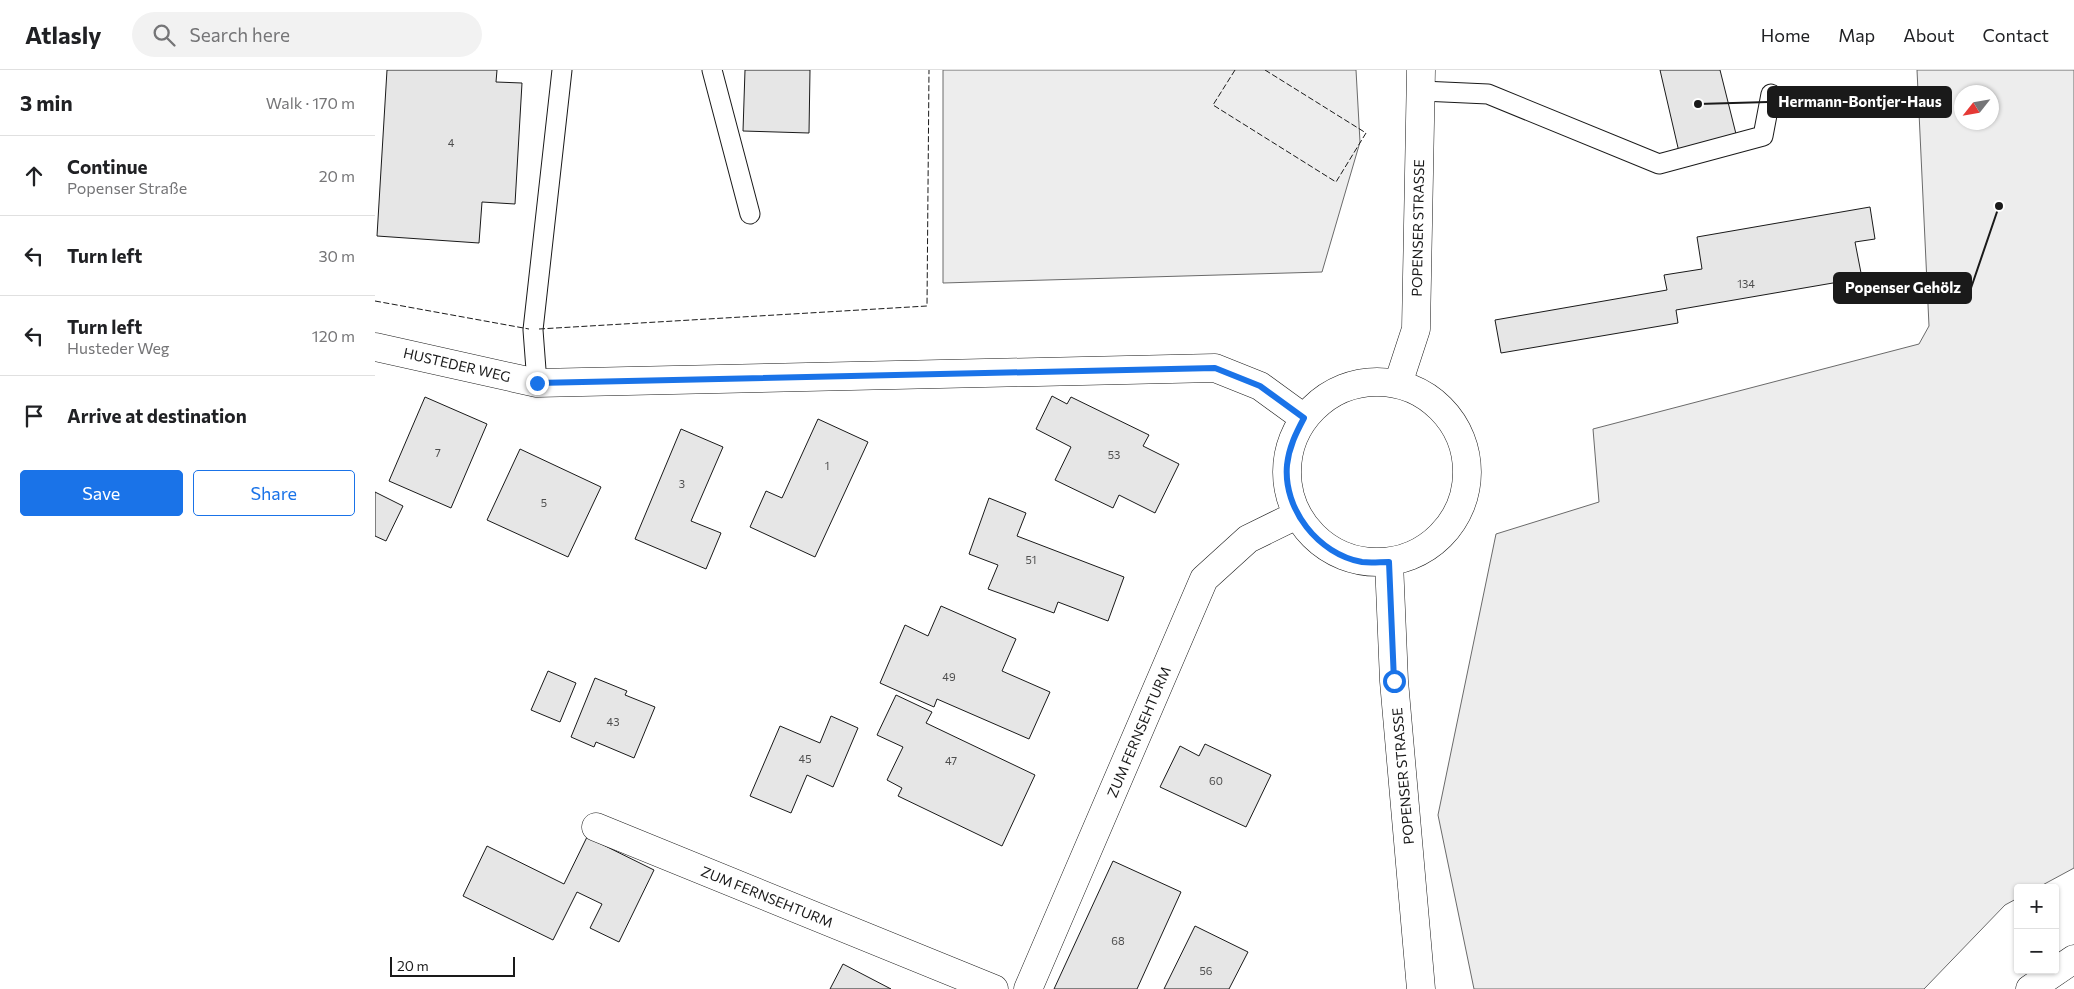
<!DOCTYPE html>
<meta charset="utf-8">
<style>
body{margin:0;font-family:Commissioner,sans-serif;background:#f2f2f2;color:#202124}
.controls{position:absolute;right:15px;bottom:15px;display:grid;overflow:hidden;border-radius:5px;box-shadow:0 1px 4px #0004}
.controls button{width:45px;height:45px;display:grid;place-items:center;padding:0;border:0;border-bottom:1px solid #e0e0e0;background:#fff;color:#202124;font:25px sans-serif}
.compass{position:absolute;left:1579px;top:15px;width:45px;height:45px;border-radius:50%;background:#fff;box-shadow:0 1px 4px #0004;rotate:239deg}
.scale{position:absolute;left:15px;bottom:12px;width:125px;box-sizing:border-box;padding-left:5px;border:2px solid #1a1a1a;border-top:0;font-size:14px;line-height:18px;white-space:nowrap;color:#1a1a1a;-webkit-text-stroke:4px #fff;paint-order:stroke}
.stop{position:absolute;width:15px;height:15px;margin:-11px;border:4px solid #1a73e8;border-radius:50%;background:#fff}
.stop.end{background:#1a73e8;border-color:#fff;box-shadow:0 1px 5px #0008}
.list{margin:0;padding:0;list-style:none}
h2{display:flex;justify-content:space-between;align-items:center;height:65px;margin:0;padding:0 20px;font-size:21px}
h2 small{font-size:16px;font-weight:400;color:#757577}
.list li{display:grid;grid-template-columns:32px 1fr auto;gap:15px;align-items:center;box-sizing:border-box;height:80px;padding:0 20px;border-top:1px solid #e0e0e0}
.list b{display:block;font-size:19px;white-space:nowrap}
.list p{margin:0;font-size:16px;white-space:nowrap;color:#757577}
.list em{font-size:16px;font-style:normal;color:#757577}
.actions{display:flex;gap:10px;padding:15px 20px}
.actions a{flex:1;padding:11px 0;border:1px solid #1a73e8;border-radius:5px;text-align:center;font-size:18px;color:#1a73e8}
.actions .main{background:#1a73e8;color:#fff}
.icon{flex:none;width:28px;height:28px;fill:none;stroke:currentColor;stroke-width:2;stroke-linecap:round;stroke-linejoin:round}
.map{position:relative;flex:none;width:1699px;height:919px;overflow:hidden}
header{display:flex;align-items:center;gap:30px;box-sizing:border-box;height:70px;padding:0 25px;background:#fff;border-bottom:1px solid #e0e0e0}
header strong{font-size:24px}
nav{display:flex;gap:28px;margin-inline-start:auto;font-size:18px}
.search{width:350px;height:45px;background:#f2f2f2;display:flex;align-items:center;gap:12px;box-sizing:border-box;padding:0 18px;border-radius:28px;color:#757577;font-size:19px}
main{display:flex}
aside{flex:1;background:#fff}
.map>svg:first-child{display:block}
.built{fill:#ededed;stroke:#6a6a6a;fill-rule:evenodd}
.building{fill:#e6e6e6;stroke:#1a1a1a}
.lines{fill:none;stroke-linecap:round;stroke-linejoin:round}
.service-casing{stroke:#1a1a1a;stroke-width:21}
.minor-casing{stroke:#1a1a1a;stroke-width:29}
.service{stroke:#fff;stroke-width:19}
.minor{stroke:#fff;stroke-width:28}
.fence{stroke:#1a1a1a;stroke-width:1;stroke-dasharray:6 2.5;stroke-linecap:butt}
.route{stroke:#1a73e8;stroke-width:6}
.labels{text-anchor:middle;stroke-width:4;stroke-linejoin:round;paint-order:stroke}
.number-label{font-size:11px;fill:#4d4d4d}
.street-label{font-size:14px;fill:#1a1a1a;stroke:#fff}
.leader{fill:none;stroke:#1a1a1a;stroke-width:2}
.callout-dot{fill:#1a1a1a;stroke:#fff;stroke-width:2}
.callout{fill:#1a1a1a;stroke:#1a1a1a;stroke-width:2}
.callout-label{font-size:15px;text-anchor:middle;font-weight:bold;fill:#fff}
</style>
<header>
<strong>Atlasly</strong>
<div class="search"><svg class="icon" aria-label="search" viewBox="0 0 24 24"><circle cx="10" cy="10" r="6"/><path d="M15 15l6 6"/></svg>Search here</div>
<nav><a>Home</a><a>Map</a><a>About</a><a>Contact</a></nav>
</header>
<main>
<aside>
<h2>3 min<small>Walk · 170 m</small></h2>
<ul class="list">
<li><svg class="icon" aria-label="ahead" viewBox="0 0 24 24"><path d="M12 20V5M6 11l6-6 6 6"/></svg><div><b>Continue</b><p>Popenser Straße</p></div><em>20 m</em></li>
<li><svg class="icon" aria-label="left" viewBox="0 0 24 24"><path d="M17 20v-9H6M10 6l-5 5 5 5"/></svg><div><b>Turn left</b></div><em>30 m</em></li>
<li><svg class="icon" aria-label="left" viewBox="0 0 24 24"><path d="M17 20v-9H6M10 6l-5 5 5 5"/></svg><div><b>Turn left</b><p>Husteder Weg</p></div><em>120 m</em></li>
<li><svg class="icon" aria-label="arrive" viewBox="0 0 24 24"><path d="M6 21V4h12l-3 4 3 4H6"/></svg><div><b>Arrive at destination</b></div></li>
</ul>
<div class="actions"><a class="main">Save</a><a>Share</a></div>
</aside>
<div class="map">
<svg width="1699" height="919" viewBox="0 0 1699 919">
<rect width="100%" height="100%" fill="#fff"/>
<!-- built -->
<path class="built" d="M568 0H981L985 72 947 202 568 213Z
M1542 0H1699V798L1662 818H1643V828L1630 835 1549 919H1099L1063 745 1121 464 1224 432 1218 359 1544 274 1554 256ZM1616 22V52H1586V22Z"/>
<!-- building -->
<path class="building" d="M12 0H122L121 12 147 13 140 134 107 132 104 173 2 166Z
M370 0H435L434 63 368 61Z
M1285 0H1345L1362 68 1304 82Z
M1495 137 1500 169 1480 172 1487 208 1301 240 1303 253 1126 283 1120 250 1292 220 1289 205 1327 199 1322 167Z
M677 326 692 334 696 327 774 365 768 376 804 394 780 443 744 425 738 438 680 410 696 377 661 359Z
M50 327 112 354 76 438 14 411Z
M443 349 493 372 440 487 375 457 391 421 407 428Z
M306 359 348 377 316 451 346 463 331 499 260 469Z
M145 379 226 417 193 487 112 450Z
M0 422 28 436 11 471 0 466Z
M614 428 651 443 642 466 749 507 733 551 683 532 679 543 613 519 623 495 594 484Z
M566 536 641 569 627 601 675 622 654 669 562 629 559 637 505 613 530 555 553 566Z
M173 601 201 613 185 652 156 640Z
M220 608 252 621 250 625 280 637 259 688 221 672 219 677 196 667Z
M521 625 557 642 551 653 660 705 627 776 523 726 527 718 512 710 528 677 502 665Z
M456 646 483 658 458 717 432 705 416 743 375 726 405 656 445 673Z
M830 674 896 705 871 757 785 717 805 676 824 686Z
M212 767 279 800 244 872 215 858 227 834 202 822 178 870 88 826 112 776 189 814Z
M738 791 806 822 762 919H679Z
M820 856 873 882 854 919H789Z
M468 894 516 919H455Z"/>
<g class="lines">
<defs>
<path id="service" d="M337 0 375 144
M1047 21 1113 24 1284 94 1388 66 1396 24
M162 313 158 260 187 0"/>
<path id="minor" d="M0 277 162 313 840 298 885 316 929 348
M912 402a90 90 0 1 1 180 0a90 90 0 1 1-180 0Z
M1023 314 1041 259 1046 0
M1014 492 1019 611 1046 919
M221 757 619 919
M653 919 829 509 873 469 922 445
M1655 919 1699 889"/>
</defs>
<!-- service casing -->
<use href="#service" class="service-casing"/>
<!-- minor casing -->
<use href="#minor" class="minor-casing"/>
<!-- service -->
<use href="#service" class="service"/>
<!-- minor -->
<use href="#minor" class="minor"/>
<!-- fence -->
<path class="fence" d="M860 0 838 35 961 112 991 63 890 0
M0 231 154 259
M164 259 552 236 554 0"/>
</g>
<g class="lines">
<!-- route -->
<path class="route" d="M162 313 840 298 885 316 929 348C921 363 914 377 912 395 908 439 943 484 987 492 996 493 1005 492 1014 492L1019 611"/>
</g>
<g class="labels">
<!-- number labels -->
<g class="number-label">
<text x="76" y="77">4</text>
<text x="1371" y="218">134</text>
<text x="63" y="387">7</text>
<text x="739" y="389">53</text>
<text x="452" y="400">1</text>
<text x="307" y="418">3</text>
<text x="169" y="437">5</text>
<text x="656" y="494">51</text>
<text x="574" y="611">49</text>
<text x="238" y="656">43</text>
<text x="430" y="693">45</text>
<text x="576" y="695">47</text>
<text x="841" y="715">60</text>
<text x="743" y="875">68</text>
<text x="831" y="905">56</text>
</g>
<!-- street labels -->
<g class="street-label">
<text transform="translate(1043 158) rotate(-89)" y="5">POPENSER STRASSE</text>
<text transform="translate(82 295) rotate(13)" y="5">HUSTEDER WEG</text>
<text transform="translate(764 662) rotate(-67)" y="5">ZUM FERNSEHTURM</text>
<text transform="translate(1028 706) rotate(-95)" y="5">POPENSER STRASSE</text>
<text transform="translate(392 827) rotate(22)" y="5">ZUM FERNSEHTURM</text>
</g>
</g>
<!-- callouts -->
<path class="leader" d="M1323 34L1393 32M1624 136L1596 218"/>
<g class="callout-dot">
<circle cx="1323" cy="34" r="5"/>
<circle cx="1624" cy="136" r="5"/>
</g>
<g class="callout">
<rect x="1393" y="17" width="183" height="30" rx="5"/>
<rect x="1459" y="203" width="137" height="30" rx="5"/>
</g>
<g class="callout-label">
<text x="1485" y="37">Hermann-Bontjer-Haus</text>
<text x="1528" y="223">Popenser Gehölz</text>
</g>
</svg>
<div class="controls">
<button>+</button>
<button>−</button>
</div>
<svg class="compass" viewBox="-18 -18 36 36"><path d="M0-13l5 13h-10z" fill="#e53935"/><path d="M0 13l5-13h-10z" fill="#757577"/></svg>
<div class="scale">20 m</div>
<div class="stop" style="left:1019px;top:611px"></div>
<div class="stop end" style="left:162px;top:313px"></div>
</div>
</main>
